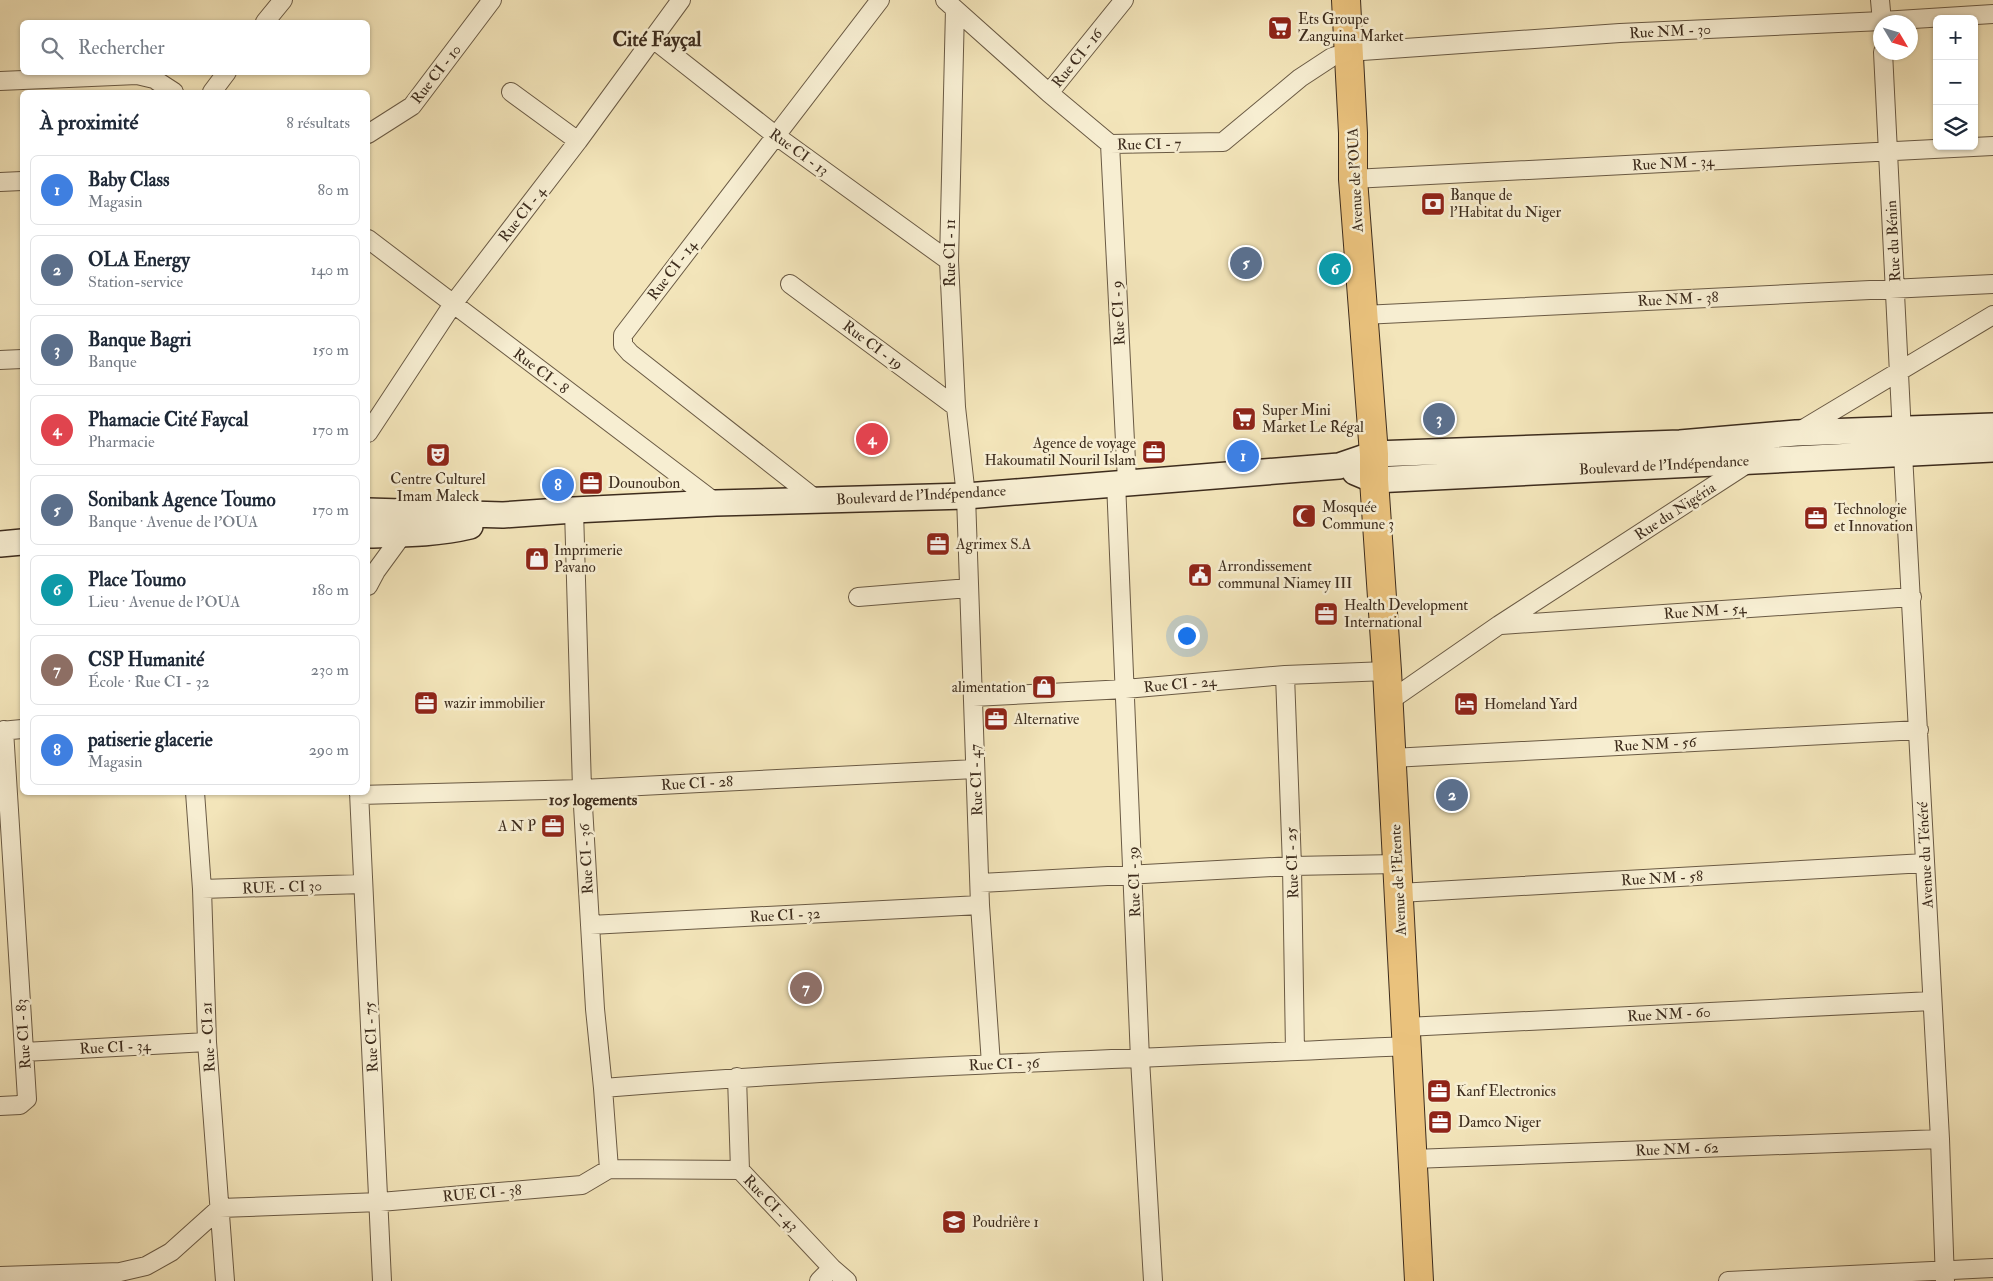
<!DOCTYPE html>
<html lang="fr">
<meta charset="utf-8">
<style>
body{margin:0;font-family:"IM FELL Double Pica",serif;background:#f2f2f3;color:#1f2937}
.controls{position:absolute;right:15px;top:15px;display:grid;overflow:hidden;border-radius:8px;box-shadow:0 1px 4px #0004}
.controls button{width:45px;height:45px;display:grid;place-items:center;padding:0;border:0;border-bottom:1px solid #e0e1e3;background:#fff;color:#1f2937;font:25px sans-serif}
.compass{position:absolute;left:1873px;top:15px;width:45px;height:45px;border-radius:50%;background:#fff;box-shadow:0 1px 4px #0004;rotate:128deg}
.you{position:absolute;left:1186px;top:635px;width:18px;height:18px;margin:-12px;border:4px solid #fff;border-radius:50%;background:#1a73e8;box-shadow:0 0 0 8px #1a73e833}
.badge{display:grid;place-items:center;width:32px;height:32px;border-radius:50%;background:#7c3aed;color:#fff;font-size:16px;font-weight:700}
.pin{position:absolute;translate:-50% -50%;border:2px solid #fff;box-shadow:0 1px 5px #0006}
.list{margin:0;padding:0;list-style:none}
h2{display:flex;justify-content:space-between;align-items:center;height:65px;margin:0;padding:0 20px;font-size:21px}
h2 small{font-size:16px;font-weight:400;color:#747a83}
.list li{display:grid;grid-template-columns:32px 1fr auto;gap:15px;align-items:center;box-sizing:border-box;height:70px;margin:0 10px 10px;padding:0 10px;border:1px solid #e0e1e3;border-radius:8px}
.list b{display:block;font-size:19px;white-space:nowrap}
.list p{margin:0;font-size:16px;white-space:nowrap;color:#747a83}
.list em{font-size:16px;font-style:normal;color:#747a83}
.icon{flex:none;width:28px;height:28px;fill:none;stroke:currentColor;stroke-width:2;stroke-linecap:round;stroke-linejoin:round}
.map{position:relative;flex:none;width:1993px;height:1281px;overflow:hidden}
.search{position:absolute;background:#fff;box-shadow:0 1px 4px #0004;left:20px;top:20px;width:350px;height:55px;display:flex;align-items:center;gap:12px;box-sizing:border-box;padding:0 18px;border-radius:8px;color:#747a83;font-size:19px}
.panel{position:absolute;background:#fff;box-shadow:0 1px 4px #0004;left:20px;top:90px;width:350px;height:705px;border-radius:8px}
.map>svg:first-child{display:block}
.lines{fill:none;stroke-linecap:round;stroke-linejoin:round}
.minor-casing{stroke:#6a5a44;stroke-width:20}
.secondary-casing{stroke:#3d2c1d;stroke-width:28}
.primary-casing{stroke:#3d2c1d;stroke-width:30}
.minor{stroke:#f7eed2;stroke-width:18}
.secondary{stroke:#f7eed2;stroke-width:25}
.primary{stroke:#eac27d;stroke-width:28}
.labels{text-anchor:middle;stroke-width:5;stroke-linejoin:round;paint-order:stroke}
.poi-label{font-size:15px;fill:#3d2c1d;stroke:#f7eed2;text-anchor:start}
.street-label{font-size:15px;fill:#3d2c1d;stroke:#f7eed2}
.neighbourhood-label{font-size:16px;font-weight:bold;fill:#3d2c1d;stroke:#f7eed2}
.district-label{font-size:20px;font-weight:bold;fill:#3d2c1d;stroke:#f7eed2}
</style>
<div class="map">
<svg width="1993" height="1281" viewBox="0 0 1993 1281">
<rect width="100%" height="100%" fill="#f3e5ba"/>
<filter id="stains"><feTurbulence type="fractalNoise" baseFrequency=".004" numOctaves="4"/><feColorMatrix values="0 0 0 0 .2 0 0 0 0 .09 0 0 0 0 .02 0 0 0 .5 -.17"/></filter>
<radialGradient id="worn" r=".72"><stop offset=".6" stop-color="#630" stop-opacity="0"/><stop offset="1" stop-color="#630" stop-opacity=".3"/></radialGradient>
<g class="lines">
<defs>
<path id="minor" d="M945 0 1049 93 1110 144 1223 142 1300 78 1332 57 1348 52 1620 33 1882 21 1993 14
M1880 0 1882 22
M955 9 949 261 956 407 966 496 980 905 991 1064
M265 22 283 0
M653 39 775 135 949 261
M1883 52 1903 454 1940 1139 1945 1281
M0 81 137 75 154 79 174 92
M212 92 227 72
M511 92 578 141
M1049 93 1124 0
M368 134 412 106 492 0
M1110 144 1127 481
M1353 179 1993 146
M0 182 22 181
M368 239 716 503
M790 284 956 407
M1363 315 1993 284
M0 360 22 359
M1798 432 1993 315
M368 433 453 304 578 141 681 0
M1116 482 1140 1059 1153 1281
M817 500 630 353 623 345V335L880 0
M574 510 582 789 595 1009 603 1088 609 1169
M368 586 376 571 403 534
M858 597 969 588
M1501 625 1912 597
M1285 675 1292 866 1295 1051
M973 697 1125 689 1285 675 1387 671
M1388 702 1499 625 1750 462
M0 731 22 729
M1392 758 1919 730
M195 792 202 889 207 1042 225 1281
M359 792 382 1281
M359 795 582 789 975 769
M980 883 1292 866 1397 864
M202 889 362 884
M1399 893 1925 863
M590 925 980 905
M1406 1027 1932 1001
M24 1052 207 1042
M737 1077 740 1170 832 1268 847 1281
M603 1088C870 1066 1138 1059 1406 1046
M0 1106 20 1105 27 1099 4 730
M1413 1159 1940 1139
M0 1276 120 1272 146 1266 171 1252 220 1208 380 1202 582 1185 609 1169 740 1170
M819 1281 832 1268
M1728 1281 1993 1268"/>
<path id="secondary" d="M1355 472 1374 480 1993 449
M368 511 503 515 574 510 716 503 966 496 1339 466 1374 454 1680 443 1796 433 1993 426
M368 535C402 534 437 534 470 526
M0 544 22 542"/>
<path id="primary" d="M1346 0 1353 133V179L1374 454V480L1387 671 1419 1281"/>
</defs>
<!-- minor casing -->
<use href="#minor" class="minor-casing"/>
<!-- secondary casing -->
<use href="#secondary" class="secondary-casing"/>
<!-- primary casing -->
<use href="#primary" class="primary-casing"/>
<!-- minor -->
<use href="#minor" class="minor"/>
<!-- secondary -->
<use href="#secondary" class="secondary"/>
<!-- primary -->
<use href="#primary" class="primary"/>
</g>
<!-- icons -->
<defs>
<symbol id="supermarket-square" viewBox="-11 -11 22 22"><rect x="-9" y="-9" width="18" height="18" rx="4" fill="#8f2418" stroke="#f7eed2"/><path d="M-6-5.5h2.5l.6 2H6L4.5 2H-2.5L-4.4-4H-6ZM-1.5 3.2a1.3 1.3 0 1 0 .1 0ZM3 3.2a1.3 1.3 0 1 0 .1 0Z" fill="#fff"/></symbol>
<symbol id="bank-square" viewBox="-11 -11 22 22"><rect x="-9" y="-9" width="18" height="18" rx="4" fill="#8f2418" stroke="#f7eed2"/><path d="M-6-4H6V4H-6ZM0-2.3a2.3 2.3 0 1 0 0 4.6a2.3 2.3 0 1 0 0-4.6Z" fill="#fff"/></symbol>
<symbol id="office-square" viewBox="-11 -11 22 22"><rect x="-9" y="-9" width="18" height="18" rx="4" fill="#8f2418" stroke="#f7eed2"/><path d="M-6-3h4V-5.5h4V-3h4V5H-6ZM-1-4.5V-3h2v-1.5ZM-6 0V1H6V0Z" fill="#fff"/></symbol>
<symbol id="theatre-square" viewBox="-11 -11 22 22"><rect x="-9" y="-9" width="18" height="18" rx="4" fill="#8f2418" stroke="#f7eed2"/><path d="M-5-5.5Q0-4 5-5.5V0Q5 5 0 6Q-5 5-5 0ZM-3.3-2.5H-1v1.5H-3.3ZM1-2.5H3.3v1.5H1ZM-2.8 1Q0 5.5 2.8 1Z" fill="#fff"/></symbol>
<symbol id="mosque-square" viewBox="-11 -11 22 22"><rect x="-9" y="-9" width="18" height="18" rx="4" fill="#8f2418" stroke="#f7eed2"/><path d="M3.5-4.9A6 6 0 1 0 3.5 4.9A5 5 0 1 1 3.5-4.9Z" fill="#fff"/></symbol>
<symbol id="shop-square" viewBox="-11 -11 22 22"><rect x="-9" y="-9" width="18" height="18" rx="4" fill="#8f2418" stroke="#f7eed2"/><path d="M-5-2.5h2.3a2.7 3.5 0 0 1 5.4 0H5L5.5 6h-11ZM-1.5-2.5h3a1.5 2.3 0 0 0-3 0Z" fill="#fff"/></symbol>
<symbol id="civic-square" viewBox="-11 -11 22 22"><rect x="-9" y="-9" width="18" height="18" rx="4" fill="#8f2418" stroke="#f7eed2"/><path d="M-.6-6.5H3V-4.5H.6V-3L4-1V1h2V6H-6V1h2V-1L-.6-3ZM-1.2 2.5V6h2.4V2.5Z" fill="#fff"/></symbol>
<symbol id="hotel-square" viewBox="-11 -11 22 22"><rect x="-9" y="-9" width="18" height="18" rx="4" fill="#8f2418" stroke="#f7eed2"/><path d="M-6-4.5h1.5V1H6V5H4.5V3h-9V5H-6ZM-4 0a1.8 1.8 0 1 1 3.6 0ZM.5 0V-2.5h3Q6-2.5 6 0Z" fill="#fff"/></symbol>
<symbol id="school-square" viewBox="-11 -11 22 22"><rect x="-9" y="-9" width="18" height="18" rx="4" fill="#8f2418" stroke="#f7eed2"/><path d="M0-5L7-2L0 1L-7-2ZM-4 1L0 2.5L4 1V4Q0 6-4 4Z" fill="#fff"/></symbol>
</defs>
<g fill-rule="evenodd">
<use href="#supermarket-square" x="1266" y="14" width="28" height="28"/>
<use href="#bank-square" x="1419" y="190" width="28" height="28"/>
<use href="#supermarket-square" x="1230" y="405" width="28" height="28"/>
<use href="#office-square" x="1140" y="438" width="28" height="28"/>
<use href="#theatre-square" x="424" y="441" width="28" height="28"/>
<use href="#office-square" x="577" y="469" width="28" height="28"/>
<use href="#mosque-square" x="1290" y="502" width="28" height="28"/>
<use href="#office-square" x="1802" y="504" width="28" height="28"/>
<use href="#office-square" x="924" y="530" width="28" height="28"/>
<use href="#shop-square" x="523" y="545" width="28" height="28"/>
<use href="#civic-square" x="1186" y="561" width="28" height="28"/>
<use href="#office-square" x="1312" y="600" width="28" height="28"/>
<use href="#shop-square" x="1030" y="673" width="28" height="28"/>
<use href="#office-square" x="412" y="689" width="28" height="28"/>
<use href="#hotel-square" x="1452" y="690" width="28" height="28"/>
<use href="#office-square" x="982" y="705" width="28" height="28"/>
<use href="#office-square" x="539" y="812" width="28" height="28"/>
<use href="#office-square" x="1425" y="1077" width="28" height="28"/>
<use href="#office-square" x="1426" y="1108" width="28" height="28"/>
<use href="#school-square" x="940" y="1208" width="28" height="28"/>
</g>
<g class="labels">
<!-- poi labels -->
<g class="poi-label">
<text x="1298" y="24">Ets Groupe<tspan x="1298" dy="17">Zanguina Market</tspan></text>
<text x="1450" y="200">Banque de<tspan x="1450" dy="17">l'Habitat du Niger</tspan></text>
<text x="1262" y="415">Super Mini<tspan x="1262" dy="17">Market Le Régal</tspan></text>
<text x="1136" y="448" text-anchor="end">Agence de voyage<tspan x="1136" dy="17">Hakoumatil Nouril Islam</tspan></text>
<text x="438" y="484" text-anchor="middle">Centre Culturel<tspan x="438" dy="17">Imam Maleck</tspan></text>
<text x="608" y="488">Dounoubon</text>
<text x="1322" y="512">Mosquée<tspan x="1322" dy="17">Commune 3</tspan></text>
<text x="1834" y="514">Technologie<tspan x="1834" dy="17">et Innovation</tspan></text>
<text x="956" y="549">Agrimex S.A</text>
<text x="554" y="555">Imprimerie<tspan x="554" dy="17">Pavano</tspan></text>
<text x="1218" y="571">Arrondissement<tspan x="1218" dy="17">communal Niamey III</tspan></text>
<text x="1344" y="610">Health Development<tspan x="1344" dy="17">International</tspan></text>
<text x="1026" y="692" text-anchor="end">alimentation</text>
<text x="444" y="708">wazir immobilier</text>
<text x="1484" y="709">Homeland Yard</text>
<text x="1014" y="724">Alternative</text>
<text x="536" y="831" text-anchor="end">A N P</text>
<text x="1456" y="1096">Kanf Electronics</text>
<text x="1458" y="1127">Damco Niger</text>
<text x="972" y="1227">Poudriêre 1</text>
</g>
<!-- street labels -->
<g class="street-label">
<text transform="translate(1670 31) rotate(-3)" y="5">Rue NM - 30</text>
<text transform="translate(1077 58) rotate(-51)" y="5">Rue CI - 16</text>
<text transform="translate(436 74) rotate(-52)" y="5">Rue CI - 10</text>
<text transform="translate(1149 144) rotate(-1)" y="5">Rue CI - 7</text>
<text transform="translate(799 152) rotate(36)" y="5">Rue CI - 13</text>
<text transform="translate(1673 163) rotate(-3)" y="5">Rue NM - 34</text>
<text transform="translate(1355 180) rotate(-93)" y="5">Avenue de l'OUA</text>
<text transform="translate(522 214) rotate(-52)" y="5">Rue CI - 4</text>
<text transform="translate(1893 241) rotate(-93)" y="5">Rue du Bénin</text>
<text transform="translate(950 253) rotate(-90)" y="5">Rue CI - 11</text>
<text transform="translate(672 270) rotate(-53)" y="5">Rue CI - 14</text>
<text transform="translate(1678 299) rotate(-3)" y="5">Rue NM - 38</text>
<text transform="translate(1118 313) rotate(-93)" y="5">Rue CI - 9</text>
<text transform="translate(873 345) rotate(37)" y="5">Rue CI - 19</text>
<text transform="translate(541 371) rotate(37)" y="5">Rue CI - 8</text>
<text transform="translate(1664 465) rotate(-3)" y="5">Boulevard de l'Indépendance</text>
<text transform="translate(921 495) rotate(-3)" y="5">Boulevard de l'Indépendance</text>
<text transform="translate(1675 511) rotate(-33)" y="5">Rue du Nigéria</text>
<text transform="translate(1705 611) rotate(-4)" y="5">Rue NM - 54</text>
<text transform="translate(1180 684) rotate(-5)" y="5">Rue CI - 24</text>
<text transform="translate(1655 744) rotate(-3)" y="5">Rue NM - 56</text>
<text transform="translate(976 780) rotate(-92)" y="5">Rue CI - 47</text>
<text transform="translate(697 783) rotate(-3)" y="5">Rue CI - 28</text>
<text transform="translate(1925 855) rotate(-93)" y="5">Avenue du Ténéré</text>
<text transform="translate(586 859) rotate(-93)" y="5">Rue CI - 36</text>
<text transform="translate(1292 863) rotate(-92)" y="5">Rue CI - 25</text>
<text transform="translate(1662 878) rotate(-3)" y="5">Rue NM - 58</text>
<text transform="translate(1398 880) rotate(-93)" y="5">Avenue de l'Etente</text>
<text transform="translate(1134 882) rotate(-92)" y="5">Rue CI - 39</text>
<text transform="translate(282 887) rotate(-2)" y="5">RUE - CI 30</text>
<text transform="translate(785 915) rotate(-3)" y="5">Rue CI - 32</text>
<text transform="translate(1669 1014) rotate(-3)" y="5">Rue NM - 60</text>
<text transform="translate(23 1034) rotate(-94)" y="5">Rue CI - 83</text>
<text transform="translate(208 1037) rotate(-93)" y="5">Rue - CI 21</text>
<text transform="translate(371 1037) rotate(-93)" y="5">Rue CI - 75</text>
<text transform="translate(115 1047) rotate(-3)" y="5">Rue CI - 34</text>
<text transform="translate(1004 1064) rotate(-2)" y="5">Rue CI - 36</text>
<text transform="translate(1677 1149) rotate(-2)" y="5">Rue NM - 62</text>
<text transform="translate(482 1193) rotate(-5)" y="5">RUE CI - 38</text>
<text transform="translate(771 1203) rotate(46)" y="5">Rue CI - 43</text>
</g>
<!-- neighbourhood labels -->
<g class="neighbourhood-label">
<text x="593" y="805">105 logements</text>
</g>
<!-- district labels -->
<g class="district-label">
<text x="657" y="46">Cité Fayçal</text>
</g>
</g>
<rect width="100%" height="100%" filter="url(#stains)"/>
<rect width="100%" height="100%" fill="url(#worn)"/>
</svg>
<div class="controls">
<button>+</button>
<button>−</button>
<button><svg class="icon" aria-label="layers" viewBox="0 0 24 24"><path d="M12 4l9 5-9 5-9-5zM3 14l9 5 9-5"/></svg></button>
</div>
<svg class="compass" viewBox="-18 -18 36 36"><path d="M0-13l5 13h-10z" fill="#e53935"/><path d="M0 13l5-13h-10z" fill="#747a83"/></svg>
<div class="you"></div>
<div class="pin badge" style="left:1243px;top:456px;background:#3f7fe0">1</div>
<div class="pin badge" style="left:1452px;top:795px;background:#5c6f8a">2</div>
<div class="pin badge" style="left:1439px;top:419px;background:#5c6f8a">3</div>
<div class="pin badge" style="left:872px;top:439px;background:#e0444e">4</div>
<div class="pin badge" style="left:1246px;top:263px;background:#5c6f8a">5</div>
<div class="pin badge" style="left:1335px;top:269px;background:#0f9aa8">6</div>
<div class="pin badge" style="left:806px;top:988px;background:#8d6e63">7</div>
<div class="pin badge" style="left:558px;top:485px;background:#3f7fe0">8</div>
<div class="search"><svg class="icon" aria-label="search" viewBox="0 0 24 24"><circle cx="10" cy="10" r="6"/><path d="M15 15l6 6"/></svg>Rechercher</div>
<section class="panel">
<h2>À proximité<small>8 résultats</small></h2>
<ul class="list">
<li><span class="badge" style="background:#3f7fe0">1</span><div><b>Baby Class</b><p>Magasin</p></div><em>80 m</em></li>
<li><span class="badge" style="background:#5c6f8a">2</span><div><b>OLA Energy</b><p>Station-service</p></div><em>140 m</em></li>
<li><span class="badge" style="background:#5c6f8a">3</span><div><b>Banque Bagri</b><p>Banque</p></div><em>150 m</em></li>
<li><span class="badge" style="background:#e0444e">4</span><div><b>Phamacie Cité Faycal</b><p>Pharmacie</p></div><em>170 m</em></li>
<li><span class="badge" style="background:#5c6f8a">5</span><div><b>Sonibank Agence Toumo</b><p>Banque · Avenue de l'OUA</p></div><em>170 m</em></li>
<li><span class="badge" style="background:#0f9aa8">6</span><div><b>Place Toumo</b><p>Lieu · Avenue de l'OUA</p></div><em>180 m</em></li>
<li><span class="badge" style="background:#8d6e63">7</span><div><b>CSP Humanité</b><p>École · Rue CI - 32</p></div><em>230 m</em></li>
<li><span class="badge" style="background:#3f7fe0">8</span><div><b>patiserie glacerie</b><p>Magasin</p></div><em>290 m</em></li>
</ul>
</section>
</div>
